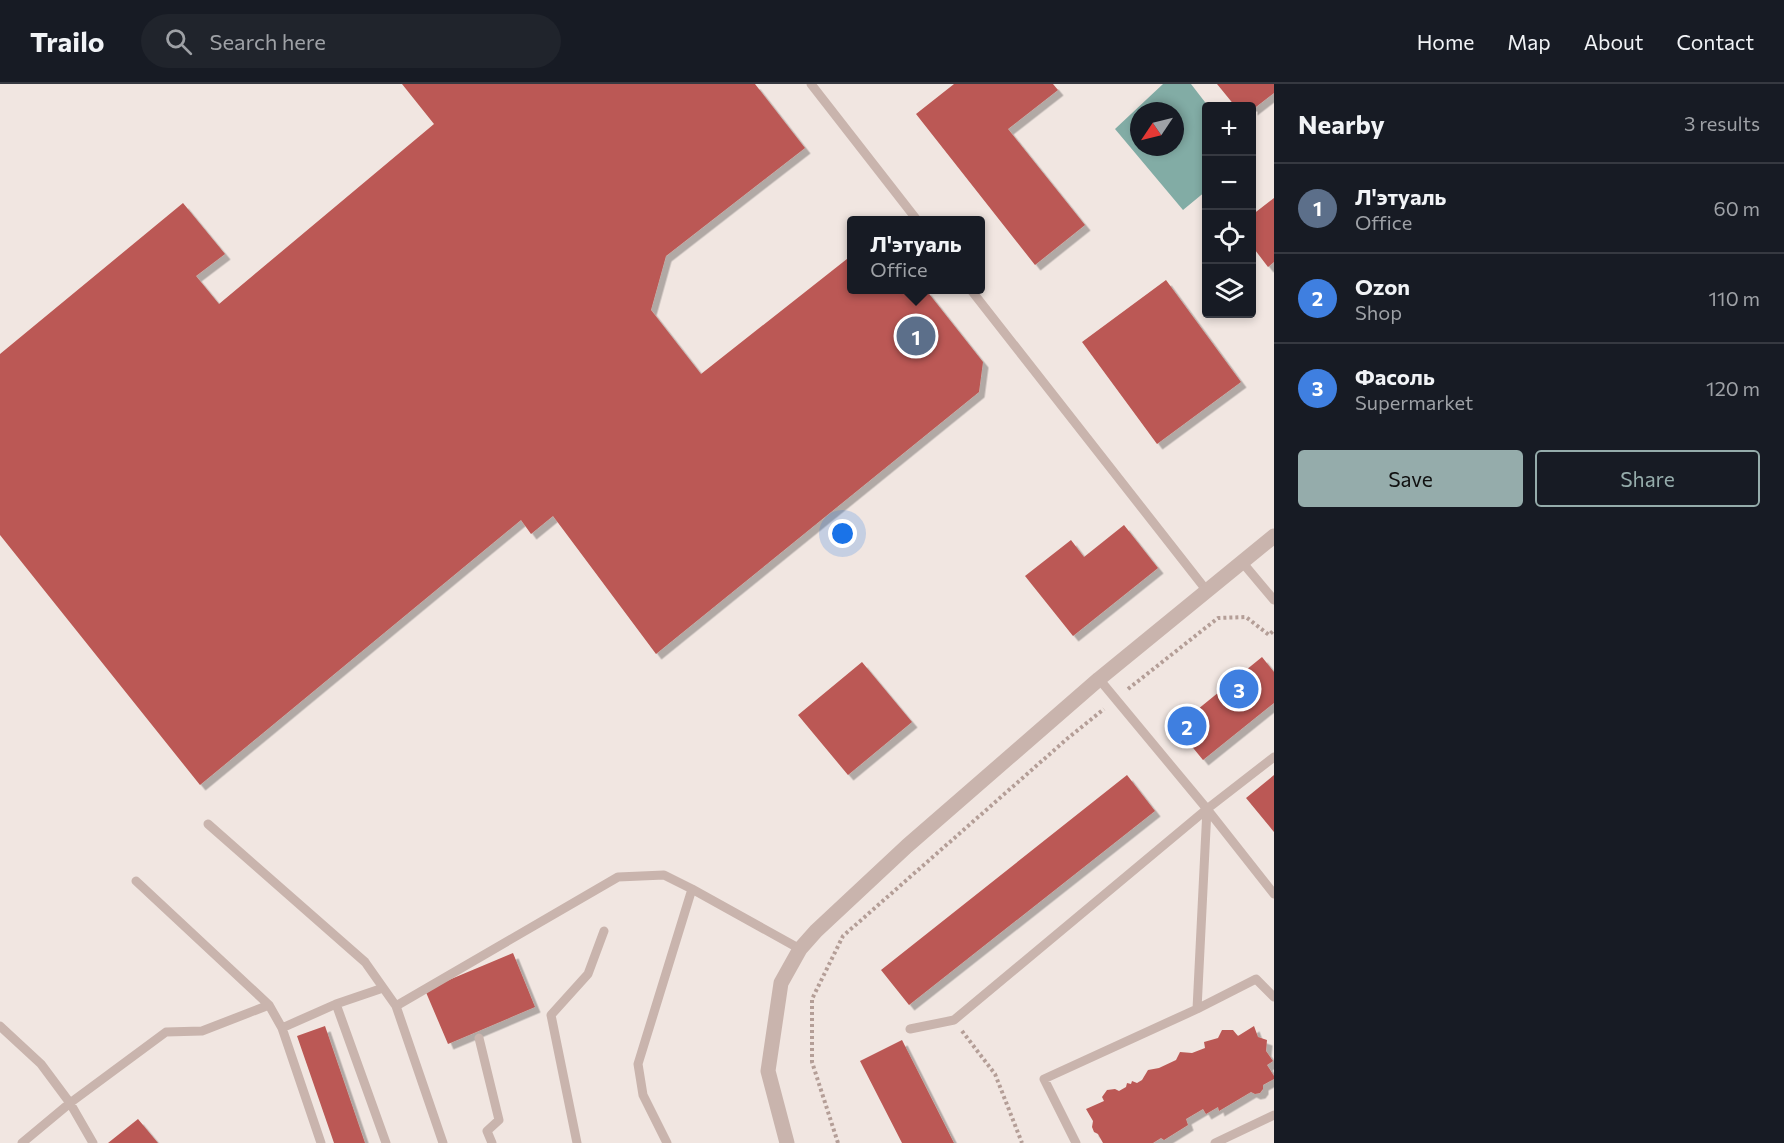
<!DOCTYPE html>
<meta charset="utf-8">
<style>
body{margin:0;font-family:Commissioner,sans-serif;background:#20242c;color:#f1f3f6}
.controls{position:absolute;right:18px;top:18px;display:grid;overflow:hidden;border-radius:6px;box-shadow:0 3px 9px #0003}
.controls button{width:54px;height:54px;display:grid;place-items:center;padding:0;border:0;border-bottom:2px solid #363941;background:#171b24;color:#f1f3f6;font:30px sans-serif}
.compass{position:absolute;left:1130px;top:18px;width:54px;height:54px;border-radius:50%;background:#171b24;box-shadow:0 3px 9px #0003;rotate:235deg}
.you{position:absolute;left:843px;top:450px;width:21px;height:21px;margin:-15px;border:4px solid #fff;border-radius:50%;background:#1a73e8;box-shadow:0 0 0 9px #1a73e833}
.badge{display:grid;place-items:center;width:39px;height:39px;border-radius:50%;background:#95acab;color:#fff;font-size:20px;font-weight:700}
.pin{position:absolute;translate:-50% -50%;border:3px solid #fff;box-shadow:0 2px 6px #0006}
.popup{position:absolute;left:847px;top:132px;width:138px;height:78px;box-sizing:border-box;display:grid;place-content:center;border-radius:6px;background:#171b24;filter:drop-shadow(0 2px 4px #0005);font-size:20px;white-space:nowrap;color:#9ea1a6}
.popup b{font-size:22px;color:#f1f3f6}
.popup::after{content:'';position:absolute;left:50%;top:100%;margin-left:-12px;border:12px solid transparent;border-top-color:#171b24}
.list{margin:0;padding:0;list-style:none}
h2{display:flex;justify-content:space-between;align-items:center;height:78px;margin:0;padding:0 24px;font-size:26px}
h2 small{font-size:20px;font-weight:400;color:#9ea1a6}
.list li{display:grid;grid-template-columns:39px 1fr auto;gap:18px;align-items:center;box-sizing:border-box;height:90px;padding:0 24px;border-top:2px solid #363941}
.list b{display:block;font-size:22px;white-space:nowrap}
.list p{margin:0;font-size:20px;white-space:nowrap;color:#9ea1a6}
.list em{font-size:20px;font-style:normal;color:#9ea1a6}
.actions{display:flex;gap:12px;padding:18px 24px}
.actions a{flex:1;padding:14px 0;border:2px solid #95acab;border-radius:6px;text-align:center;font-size:21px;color:#95acab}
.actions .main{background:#95acab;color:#111}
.icon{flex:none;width:33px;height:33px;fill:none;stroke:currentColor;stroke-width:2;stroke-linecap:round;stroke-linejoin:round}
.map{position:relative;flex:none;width:1274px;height:1059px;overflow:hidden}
header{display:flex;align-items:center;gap:36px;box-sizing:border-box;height:84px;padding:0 30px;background:#171b24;border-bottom:2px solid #363941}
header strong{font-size:28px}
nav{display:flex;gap:33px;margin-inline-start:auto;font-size:21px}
.search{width:420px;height:54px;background:#20242c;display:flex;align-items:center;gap:15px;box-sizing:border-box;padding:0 21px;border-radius:33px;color:#9ea1a6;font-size:22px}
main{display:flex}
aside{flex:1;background:#171b24}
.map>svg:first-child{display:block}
.water{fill:#82aca5;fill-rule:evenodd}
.building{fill:#bb5954;filter:url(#shadow)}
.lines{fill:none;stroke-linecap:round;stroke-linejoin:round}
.path{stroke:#b49e97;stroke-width:4;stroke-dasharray:3 3;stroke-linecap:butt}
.service{stroke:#c9b4ad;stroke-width:9}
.tertiary{stroke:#c9b4ad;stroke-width:15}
</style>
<header>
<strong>Trailo</strong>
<div class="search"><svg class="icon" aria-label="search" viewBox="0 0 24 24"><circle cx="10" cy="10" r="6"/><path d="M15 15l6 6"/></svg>Search here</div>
<nav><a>Home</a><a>Map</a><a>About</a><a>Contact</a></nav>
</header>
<main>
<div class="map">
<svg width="1274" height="1059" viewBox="0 0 1274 1059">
<defs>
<filter id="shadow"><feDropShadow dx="5.5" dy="5.5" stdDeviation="0" flood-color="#0004"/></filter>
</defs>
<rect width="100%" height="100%" fill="#f1e6e1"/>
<!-- water -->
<path class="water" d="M1163 0H1191L1208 22H1206V107L1183 126 1115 45ZM1139 27H1175V63H1139Z"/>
<!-- building -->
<path class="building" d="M402 0H755L805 64 666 172 651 226 701 290 852 171V206H926L983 278 979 308 656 570 553 432 531 450 521 436 200 701 0 451V270L183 119 225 170 196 192 219 220 434 40Z
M954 0H1053L1058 6 1008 45 1085 141 1035 181 916 30Z
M1217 0H1274V9L1252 26V22H1235Z
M1274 114V178L1268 183 1252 162V131Z
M1166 196 1241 298 1157 360 1082 258Z
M1124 441 1158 484 1073 552 1025 492 1071 456 1084 473Z
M1262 573 1274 588V619L1203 676 1176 643Z
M862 578 912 638 848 691 798 631Z
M1127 691 1155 727 909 921 881 886Z
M1274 691V748L1246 714Z
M513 869 535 923 448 960 425 906Z
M325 942 365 1059H334L297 952Z
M1254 942 1258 953 1267 956 1266 967 1273 977 1267 981 1274 992V995L1263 1001V1005L1260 1009 1255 1010 1251 1008 1219 1027 1218 1023 1206 1030 1203 1025 1186 1035 1188 1041 1164 1056 1161 1054 1153 1059H1103L1098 1050 1094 1048 1092 1043 1093 1037 1086 1025 1104 1017 1102 1013 1107 1006 1115 1005 1119 1007 1126 1003 1127 999 1131 1000 1132 997 1137 999 1142 996 1148 986 1159 984 1176 976 1180 968 1192 969 1205 964 1204 958 1218 954 1222 946H1233L1238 952Z
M902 956 954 1059H902L860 977Z
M138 1035 158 1059H108Z"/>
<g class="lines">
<!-- path -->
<path class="path" d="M1128 605 1218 534 1246 533 1269 551 1274 546
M962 947 995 990 1022 1059
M838 1059 812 978V915L843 852 1068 654 1104 625"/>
<!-- service -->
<path class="service" d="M811 0 917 136
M971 206 1207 507
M1242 478 1274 516
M1099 595 1207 725 1274 810
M208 740 365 878 396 922
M136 797 269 921 282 944
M336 920 383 904
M1197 925 1207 725 1274 673
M0 942 41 980 70 1019 22 1059
M910 945 954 936 1207 725
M479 954 499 1036 487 1047 492 1059
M93 1059 70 1019 166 948 202 947 269 921
M321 1059 282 944 336 920 386 1059
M443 1059 396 922 618 793 664 791 692 805 800 865
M577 1059 551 931 588 890 604 847
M667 1059 643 1011 638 980 692 805
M1076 1059 1044 995 1197 925 1256 895 1274 913
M1215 1059 1274 1031"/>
<!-- tertiary -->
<path class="tertiary" d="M787 1059 768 987 781 899 800 865 816 847 907 762 1099 595 1274 452"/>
</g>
</svg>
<div class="controls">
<button>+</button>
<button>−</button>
<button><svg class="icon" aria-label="locate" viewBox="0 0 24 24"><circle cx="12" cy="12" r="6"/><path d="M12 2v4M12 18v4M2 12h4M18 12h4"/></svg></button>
<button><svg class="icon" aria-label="layers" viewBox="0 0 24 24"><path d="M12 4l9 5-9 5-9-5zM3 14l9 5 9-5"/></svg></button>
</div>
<svg class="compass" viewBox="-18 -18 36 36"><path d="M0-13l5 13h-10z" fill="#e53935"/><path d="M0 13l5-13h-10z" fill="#9ea1a6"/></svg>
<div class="you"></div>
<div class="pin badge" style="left:916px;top:252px;background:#5c6f8a">1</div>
<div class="popup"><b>Л'этуаль</b>Office</div>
<div class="pin badge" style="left:1187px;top:642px;background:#3f7fe0">2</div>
<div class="pin badge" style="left:1239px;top:605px;background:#3f7fe0">3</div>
</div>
<aside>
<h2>Nearby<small>3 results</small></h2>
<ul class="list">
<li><span class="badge" style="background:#5c6f8a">1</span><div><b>Л'этуаль</b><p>Office</p></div><em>60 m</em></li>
<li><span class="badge" style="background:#3f7fe0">2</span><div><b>Ozon</b><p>Shop</p></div><em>110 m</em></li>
<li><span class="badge" style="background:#3f7fe0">3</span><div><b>Фасоль</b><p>Supermarket</p></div><em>120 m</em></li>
</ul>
<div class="actions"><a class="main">Save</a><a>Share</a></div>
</aside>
</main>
